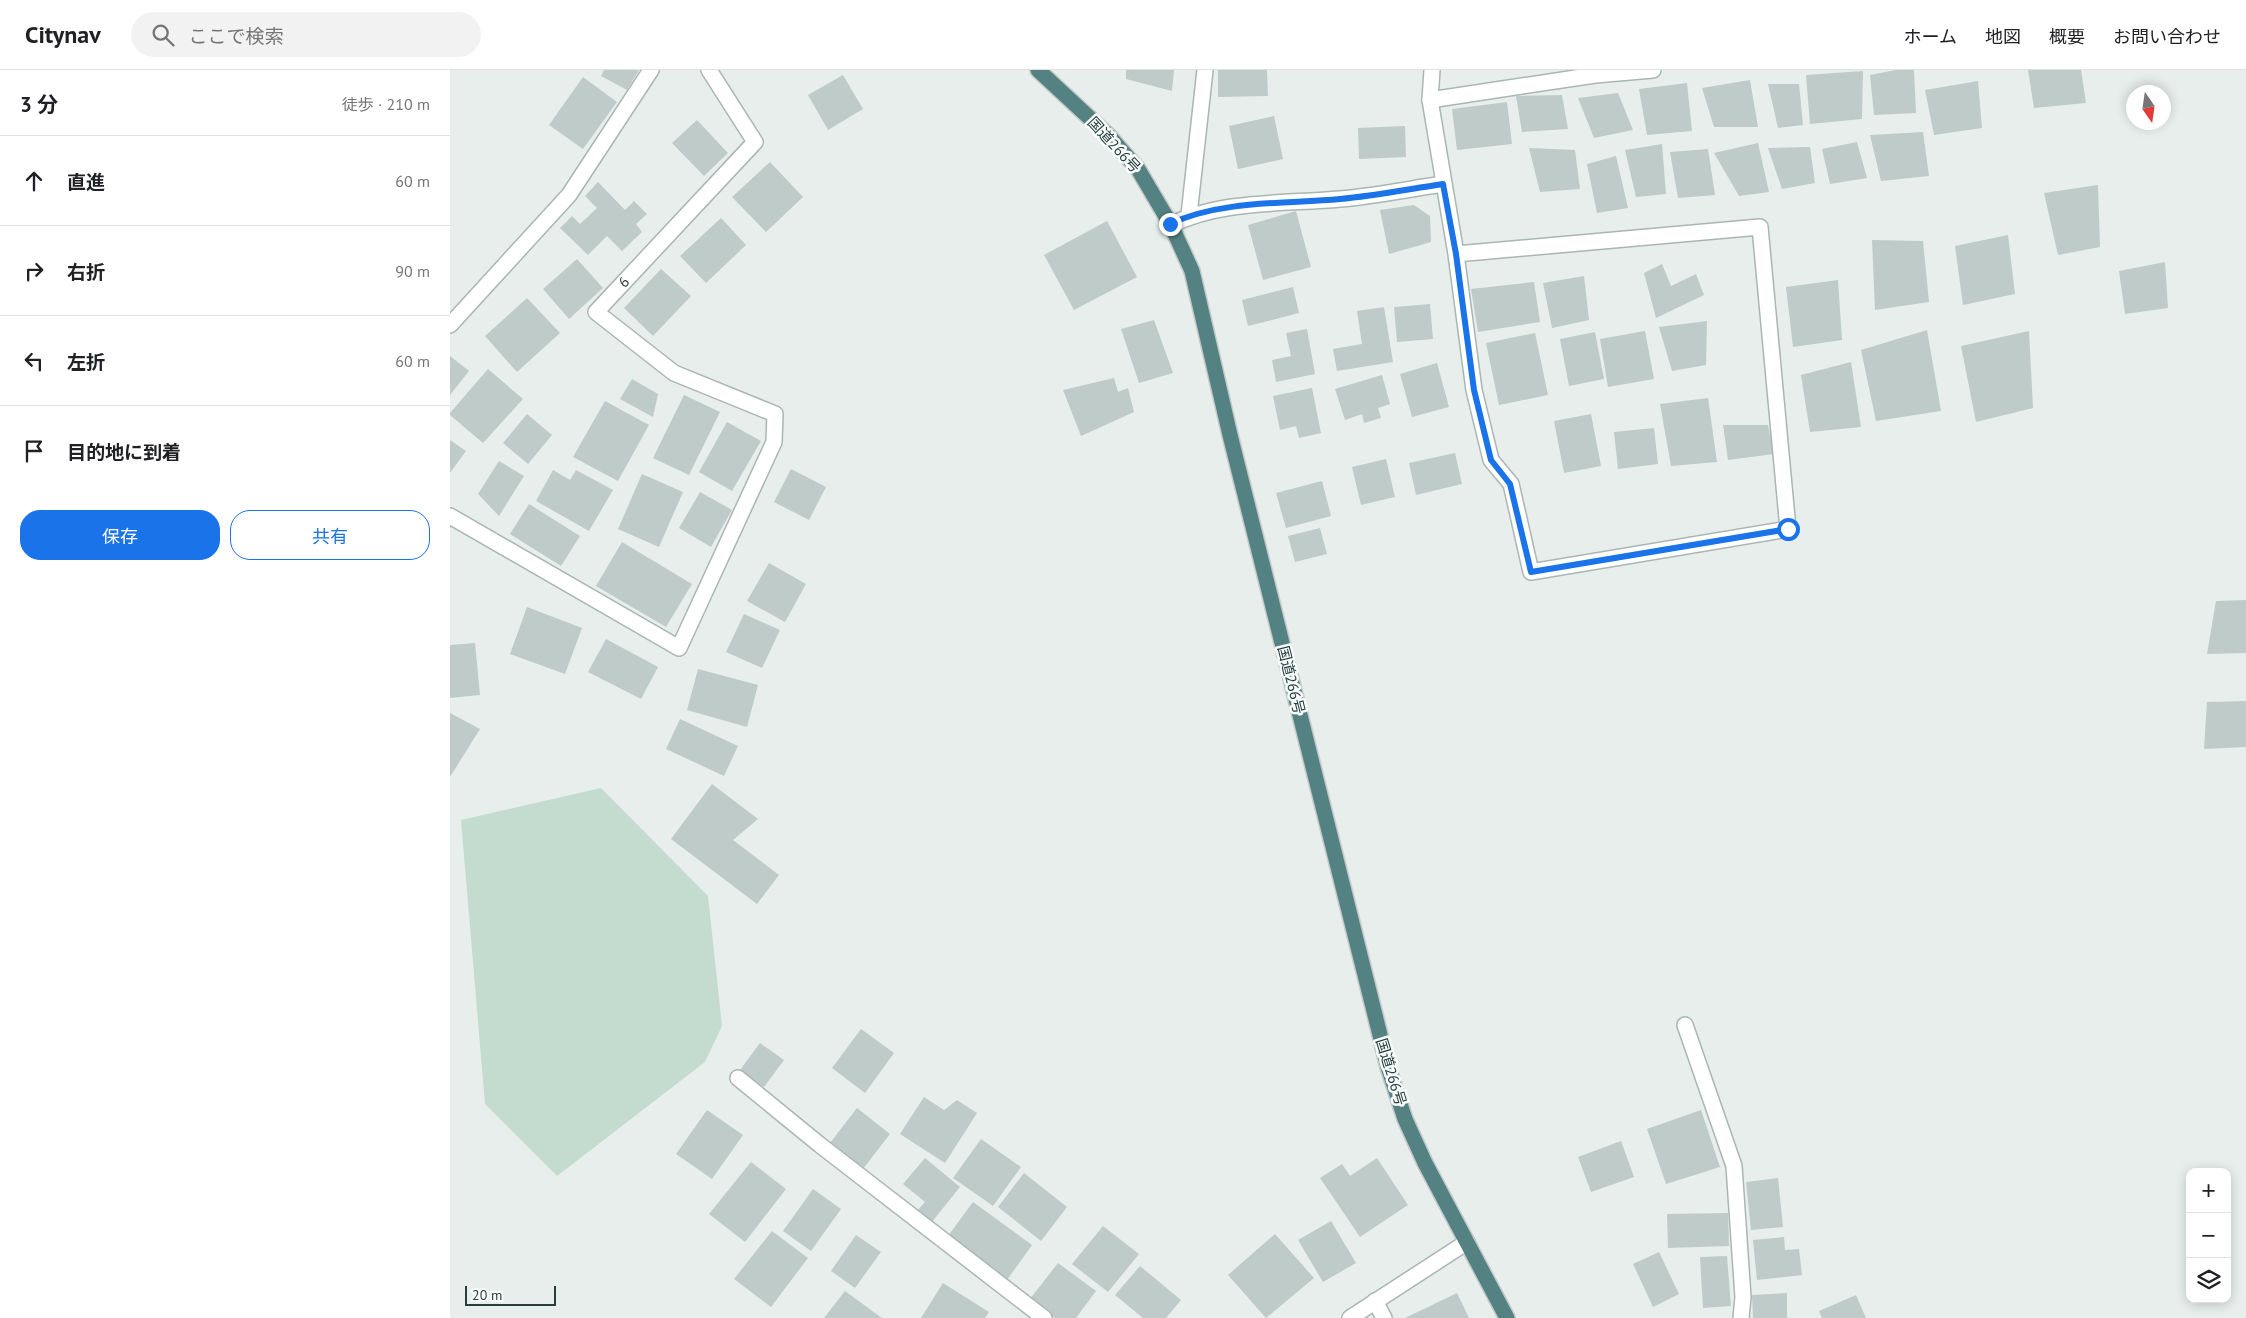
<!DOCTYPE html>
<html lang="ja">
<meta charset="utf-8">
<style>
body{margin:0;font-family:"PT Sans","Noto Sans JP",sans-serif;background:#f2f2f2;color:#202124}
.controls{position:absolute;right:15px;bottom:15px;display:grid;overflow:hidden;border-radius:10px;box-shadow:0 2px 12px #0003}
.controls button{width:45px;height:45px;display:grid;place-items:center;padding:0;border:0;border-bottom:1px solid #e0e0e0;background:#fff;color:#202124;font:25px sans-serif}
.compass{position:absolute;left:1676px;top:15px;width:45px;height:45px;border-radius:50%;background:#fff;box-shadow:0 2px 12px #0003;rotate:167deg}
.scale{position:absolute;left:15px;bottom:12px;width:91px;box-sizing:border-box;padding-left:5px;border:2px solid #273e3d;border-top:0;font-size:14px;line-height:18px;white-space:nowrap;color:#273e3d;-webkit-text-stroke:4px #f7fbfa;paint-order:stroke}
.stop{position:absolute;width:15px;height:15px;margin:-11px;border:4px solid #1a73e8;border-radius:50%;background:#fff}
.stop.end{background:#1a73e8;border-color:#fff;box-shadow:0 1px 5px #0008}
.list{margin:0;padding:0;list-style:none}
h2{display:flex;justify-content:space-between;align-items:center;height:65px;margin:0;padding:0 20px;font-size:21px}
h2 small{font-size:16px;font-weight:400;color:#757577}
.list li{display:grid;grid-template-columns:32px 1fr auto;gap:15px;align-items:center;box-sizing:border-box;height:90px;padding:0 20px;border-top:1px solid #e0e0e0}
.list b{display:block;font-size:19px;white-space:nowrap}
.list em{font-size:16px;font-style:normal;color:#757577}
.actions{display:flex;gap:10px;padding:15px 20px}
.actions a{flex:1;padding:11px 0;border:1px solid #1a73e8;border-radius:20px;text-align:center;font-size:18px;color:#1a73e8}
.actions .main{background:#1a73e8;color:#fff}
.icon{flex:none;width:28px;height:28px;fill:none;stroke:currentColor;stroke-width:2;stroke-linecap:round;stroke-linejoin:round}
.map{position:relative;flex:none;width:1796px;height:1248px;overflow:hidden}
header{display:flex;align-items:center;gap:30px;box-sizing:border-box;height:70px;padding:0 25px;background:#fff;border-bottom:1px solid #e0e0e0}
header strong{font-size:24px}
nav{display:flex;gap:28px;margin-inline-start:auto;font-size:18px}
.search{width:350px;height:45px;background:#f2f2f2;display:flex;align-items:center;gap:12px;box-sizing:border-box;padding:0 18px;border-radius:28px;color:#757577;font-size:19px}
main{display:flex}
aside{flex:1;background:#fff}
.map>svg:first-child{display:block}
.green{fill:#c3dccf}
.building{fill:#bfcbc9}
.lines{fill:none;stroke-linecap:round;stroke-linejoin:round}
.minor-casing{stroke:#aab6b4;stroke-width:18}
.trunk-casing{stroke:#c3c9c9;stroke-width:18}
.minor{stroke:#fff;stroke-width:15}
.trunk{stroke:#548282;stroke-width:15}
.route{stroke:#1a73e8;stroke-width:6}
.labels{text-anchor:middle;stroke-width:5;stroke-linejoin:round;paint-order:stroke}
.street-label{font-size:15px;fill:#273e3d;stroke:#f7fbfa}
</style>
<header>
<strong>Citynav</strong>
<div class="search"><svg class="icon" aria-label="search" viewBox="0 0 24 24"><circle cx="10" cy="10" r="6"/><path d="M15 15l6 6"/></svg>ここで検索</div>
<nav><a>ホーム</a><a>地図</a><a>概要</a><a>お問い合わせ</a></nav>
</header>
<main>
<aside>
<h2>3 分<small>徒歩 · 210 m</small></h2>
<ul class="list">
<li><svg class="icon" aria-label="ahead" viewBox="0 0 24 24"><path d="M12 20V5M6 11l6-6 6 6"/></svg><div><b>直進</b></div><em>60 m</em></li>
<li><svg class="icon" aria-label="right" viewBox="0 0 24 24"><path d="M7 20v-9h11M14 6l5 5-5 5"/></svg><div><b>右折</b></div><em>90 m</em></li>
<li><svg class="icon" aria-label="left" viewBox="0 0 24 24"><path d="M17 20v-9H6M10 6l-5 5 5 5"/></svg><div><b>左折</b></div><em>60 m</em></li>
<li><svg class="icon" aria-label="arrive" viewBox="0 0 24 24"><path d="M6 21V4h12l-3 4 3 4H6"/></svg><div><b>目的地に到着</b></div></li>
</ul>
<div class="actions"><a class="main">保存</a><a>共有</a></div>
</aside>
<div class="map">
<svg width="1796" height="1248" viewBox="0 0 1796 1248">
<rect width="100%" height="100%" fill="#e7eeec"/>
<!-- green -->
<path class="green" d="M151 718 258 826 272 956 255 992 107 1106 35 1034 11 750Z"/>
<!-- building -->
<path class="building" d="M154 0H189L177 20 151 6Z
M676 0H724L722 21 676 9Z
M768 0H817L818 26 768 27Z
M1446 0H1464L1466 43 1424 45 1420 5Z
M1578 0H1631L1636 33 1584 38Z
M1413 1 1412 49 1360 54 1356 5Z
M393 5 413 39 378 60 358 25Z
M133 7 167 32 133 79 99 55Z
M1300 10 1308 57H1264L1252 18Z
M1528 11 1532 58 1484 65 1475 20Z
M1237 13 1242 61 1197 65 1189 19Z
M1318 14H1349L1353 55 1328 58Z
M1168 23 1183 60 1144 68 1128 28Z
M1112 25 1118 59 1072 62 1066 26Z
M1057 32 1062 74 1007 80 1002 39Z
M824 46 833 89 788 99 779 56Z
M247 50 278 83 254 106 222 73Z
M955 56 956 87 909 89 908 58Z
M1473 62 1479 106 1431 111 1420 65Z
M1407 72 1417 108 1380 114 1372 79Z
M1308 73 1319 122 1289 126 1264 83Z
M1212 74 1216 124 1186 127 1175 80Z
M1360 77 1365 113 1332 119 1318 78Z
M1079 78 1125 80 1130 119 1090 122Z
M1258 79 1265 125 1228 128 1220 82Z
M1166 86 1178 138 1147 143 1137 94Z
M320 92 353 127 316 162 282 127Z
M148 112 175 140 184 131 197 144 186 154 192 162 172 181 157 166 138 185 110 158 122 146 130 154 147 138 135 126Z
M1648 115 1650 177 1608 185 1594 123Z
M964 135 980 146 981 172 939 184 930 140Z
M846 141 861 197 813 210 798 155Z
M271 148 296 175 256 213 230 186Z
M657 151 687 207 624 240 594 185Z
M1558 165 1565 224 1513 235 1505 176Z
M1422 170 1473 171 1479 232 1425 240Z
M127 189 153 218 119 249 93 219Z
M1715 192 1718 238 1675 244 1669 201Z
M1212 194 1221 216 1246 204 1254 225 1206 248 1194 203Z
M211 199 241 226 203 266 174 238Z
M1134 206 1139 250 1102 258 1093 213Z
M1388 210 1392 270 1343 277 1336 217Z
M1084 212 1090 252 1028 262 1021 219Z
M843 217 849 243 798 256 792 230Z
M77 228 110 263 67 302 35 266Z
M980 234 983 269 947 272 944 237Z
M934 237 943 292 887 301 883 279 912 274 907 241Z
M704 250 723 303 689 313 671 259Z
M1257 251 1256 295 1222 301 1209 257Z
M857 259 865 304 826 312 822 290 841 286 836 263Z
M1477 260 1491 341 1426 351 1411 280Z
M1195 261 1204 309 1158 317 1150 269Z
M1579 261 1583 338 1526 352 1511 276Z
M1145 262 1154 309 1119 316 1110 269Z
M1085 263 1098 325 1049 335 1036 273Z
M0 286 19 301 0 325Z
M1401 292 1411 357 1360 362 1351 305Z
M987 293 999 337 962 347 950 304Z
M38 299 73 329 33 373 0 345V343Z
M932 305 940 334 928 338 931 348 914 353 912 344 895 350 885 319Z
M664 308 668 322 678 318 684 342 631 366 613 320Z
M182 309 208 324 203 347 170 329Z
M862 318 871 363 849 368 846 356 830 360 823 326Z
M234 325 270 342 239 405 203 388Z
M1258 328 1267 392 1221 396 1210 334Z
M155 331 199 355 168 411 123 387Z
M77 344 102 365 78 394 53 373Z
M1141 344 1151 396 1114 403 1104 351Z
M277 352 311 371 282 421 249 402Z
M1273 355H1318L1324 384 1278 390Z
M1204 358 1208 394 1168 399 1164 362Z
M0 370 16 381 0 403Z
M1005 383 1012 414 966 425 959 393Z
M936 389 945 427 911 435 902 397Z
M49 391 74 406 49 446 28 424Z
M341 399 376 417 359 450 324 432Z
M103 400 120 410 126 400 163 420 139 461 86 431Z
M192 404 233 422 209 477 168 459Z
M872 411 881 446 836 458 826 423Z
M250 422 282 440 261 477 229 458Z
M79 434 130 466 111 496 60 464Z
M870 458 877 484 845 492 838 466Z
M172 472 242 514 216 557 146 516Z
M319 493 356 514 335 552 297 531Z
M1796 530V583L1757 584 1766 531Z
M77 537 132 558 115 604 60 584Z
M294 544 330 560 312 598 276 582Z
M156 569 208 597 191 629 138 602Z
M25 573 30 625 0 628V575Z
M248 599 308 615 297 657 237 640Z
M1796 631V677L1754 679 1757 632Z
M0 643 30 659 0 707Z
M230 649 288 676 274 706 216 679Z
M262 714 308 749 283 770 329 805 307 834 221 769Z
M411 959 444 983 415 1023 382 998Z
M310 973 334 990 314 1017 290 1000Z
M474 1027 494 1040 507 1030 527 1043 495 1093 450 1064Z
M407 1038 440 1064 413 1099 380 1073Z
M257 1040 293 1065 262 1109 226 1084Z
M1251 1040 1270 1097 1216 1114 1197 1059Z
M531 1069 571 1097 543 1136 503 1108Z
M1171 1071 1184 1107 1141 1122 1128 1087Z
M475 1088 510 1117 481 1153 467 1141 475 1132 453 1114Z
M927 1088 958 1135 910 1167 870 1108 892 1094 900 1106Z
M301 1092 336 1119 295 1172 259 1144Z
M574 1103 617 1137 591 1171 548 1137Z
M1328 1108 1333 1157 1301 1160 1296 1112Z
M363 1119 391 1139 361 1181 333 1161Z
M523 1132 582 1175 557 1210 498 1166Z
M1278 1143 1279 1176 1218 1178 1217 1144Z
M881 1151 906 1193 873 1212 848 1170Z
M653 1156 689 1184 658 1222 622 1194Z
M322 1161 358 1188 321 1237 284 1209Z
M825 1164 864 1208 816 1248 778 1205Z
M406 1165 431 1182 405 1218 381 1201Z
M1334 1167 1335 1180 1349 1179 1352 1205 1307 1210 1303 1170Z
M1209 1182 1229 1224 1203 1237 1183 1194Z
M1277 1186 1281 1236 1253 1238 1250 1187Z
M608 1193 646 1221 626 1248H605L580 1229Z
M690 1196 731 1230 716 1248H693L665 1225Z
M493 1213 539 1242 535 1248H471Z
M395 1221 432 1248H374Z
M1007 1223 1019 1248H955Z
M1337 1223V1248H1303L1302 1225Z
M1406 1225 1416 1248H1372L1369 1241Z"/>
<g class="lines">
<defs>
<g id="minor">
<path d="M980 30 982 0"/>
<path d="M739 145 755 0"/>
<path d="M721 155C770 130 836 134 890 129 925 126 959 119 993 114"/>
<path d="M1006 184 1310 157 1338 459 1081 502 1061 414 1041 390 1024 320 1006 184 980 30 1145 5 1203 0"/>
<path d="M0 255 119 125 201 0"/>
<path id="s1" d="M0 446 229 578 324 372 325 344 224 303 146 242 305 72 259 0"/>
<path d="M1235 955 1284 1096 1293 1227 1291 1248"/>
<path d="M288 1008 370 1075 594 1248"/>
<path d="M925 1231 934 1248"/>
<path d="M900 1248 1017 1172"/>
</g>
<path id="trunk" d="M588 0 658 65 688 99 721 155 742 201 780 365 938 997 955 1049 975 1093 1057 1248"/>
</defs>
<!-- minor casing -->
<use href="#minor" class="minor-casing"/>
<!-- trunk casing -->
<use href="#trunk" class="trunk-casing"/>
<!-- minor -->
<use href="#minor" class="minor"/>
<!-- trunk -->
<use href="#trunk" class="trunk"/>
</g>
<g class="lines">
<!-- route -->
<path class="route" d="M720 154C770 130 836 134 890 129 925 126 959 119 993 114L1006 184 1024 320 1041 390 1060 414 1081 502 1338 459"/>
</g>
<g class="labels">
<!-- street labels -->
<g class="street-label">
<text transform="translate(664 75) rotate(47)" y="5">国道266号</text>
<text dy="5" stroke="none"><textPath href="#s1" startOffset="768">6</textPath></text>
<text transform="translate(841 610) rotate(76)" y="5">国道266号</text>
<text transform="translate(941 1002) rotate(73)" y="5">国道266号</text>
</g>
</g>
</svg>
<div class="controls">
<button>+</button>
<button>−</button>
<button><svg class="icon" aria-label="layers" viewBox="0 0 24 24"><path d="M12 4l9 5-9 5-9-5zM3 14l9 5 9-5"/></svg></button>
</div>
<svg class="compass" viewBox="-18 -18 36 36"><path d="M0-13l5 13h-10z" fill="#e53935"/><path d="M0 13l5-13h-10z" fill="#757577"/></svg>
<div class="scale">20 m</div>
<div class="stop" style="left:1338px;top:459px"></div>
<div class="stop end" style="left:720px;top:154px"></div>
</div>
</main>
